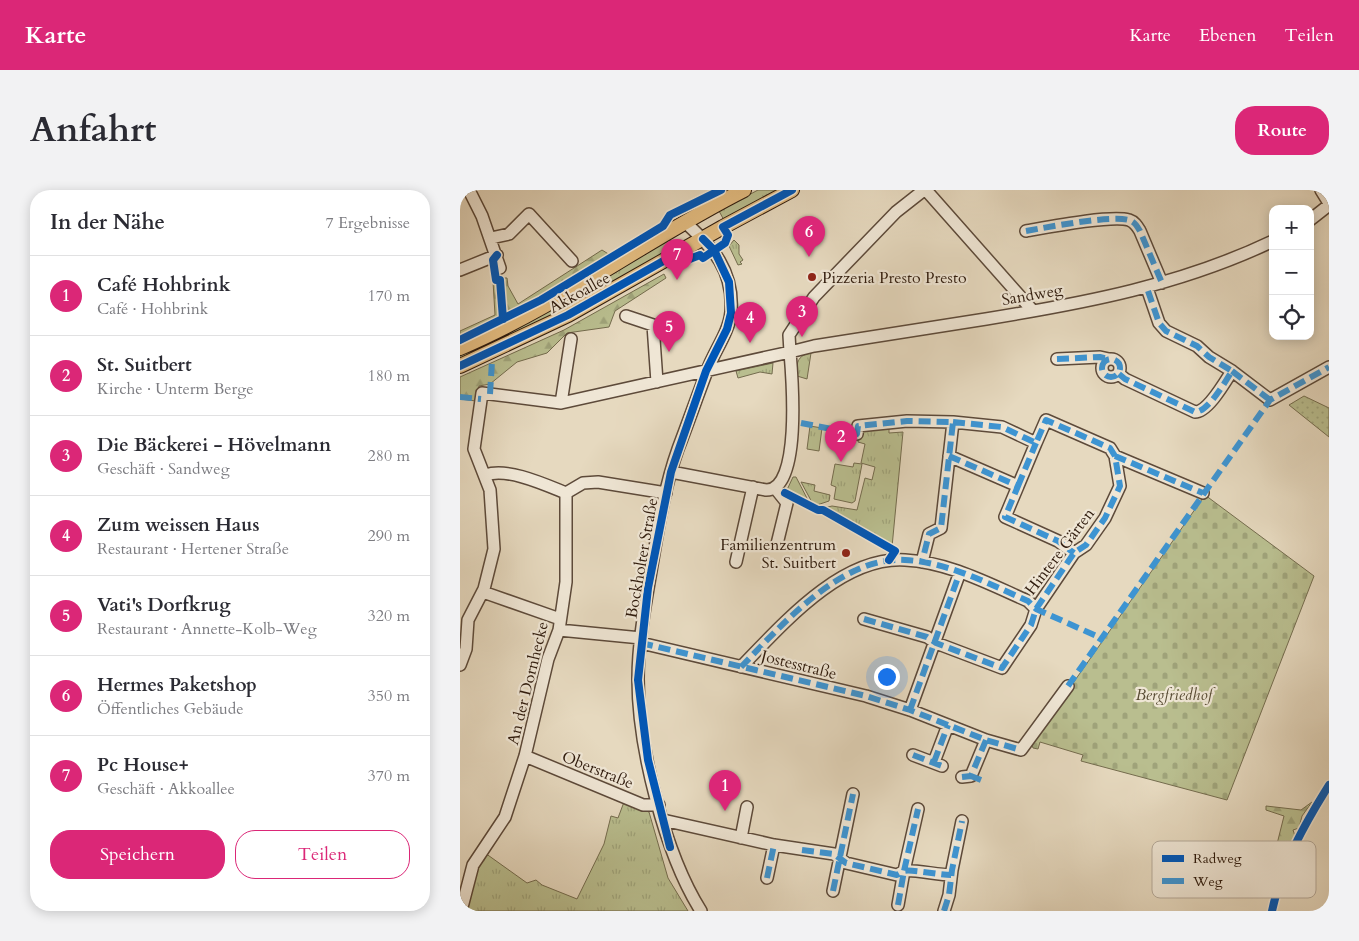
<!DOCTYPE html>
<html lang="de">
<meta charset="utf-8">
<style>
body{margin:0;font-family:Cardo,serif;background:#f2f2f3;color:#2b2b33}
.controls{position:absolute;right:15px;top:15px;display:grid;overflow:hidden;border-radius:10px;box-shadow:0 2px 12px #0003}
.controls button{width:45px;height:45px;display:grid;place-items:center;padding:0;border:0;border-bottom:1px solid #e1e1e2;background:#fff;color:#2b2b33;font:25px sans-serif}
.you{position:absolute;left:426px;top:486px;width:18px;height:18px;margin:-12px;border:4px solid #fff;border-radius:50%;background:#1a73e8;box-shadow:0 0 0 8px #1a73e833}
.badge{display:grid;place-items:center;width:32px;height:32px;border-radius:50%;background:#db2777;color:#fff;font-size:16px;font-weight:700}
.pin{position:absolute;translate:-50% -41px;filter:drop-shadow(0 1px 2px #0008)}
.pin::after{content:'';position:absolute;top:26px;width:18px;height:15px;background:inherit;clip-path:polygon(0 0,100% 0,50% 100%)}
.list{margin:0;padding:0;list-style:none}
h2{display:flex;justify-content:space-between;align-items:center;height:65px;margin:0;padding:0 20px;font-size:21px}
h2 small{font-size:16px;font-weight:400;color:#7c7c81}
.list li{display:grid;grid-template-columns:32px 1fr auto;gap:15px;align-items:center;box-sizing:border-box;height:80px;padding:0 20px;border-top:1px solid #e1e1e2}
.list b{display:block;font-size:19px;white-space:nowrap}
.list p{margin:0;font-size:16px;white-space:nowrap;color:#7c7c81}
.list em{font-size:16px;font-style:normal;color:#7c7c81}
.actions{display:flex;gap:10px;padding:15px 20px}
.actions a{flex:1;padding:11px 0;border:1px solid #db2777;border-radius:20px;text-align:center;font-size:18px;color:#db2777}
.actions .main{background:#db2777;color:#fff}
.icon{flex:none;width:28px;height:28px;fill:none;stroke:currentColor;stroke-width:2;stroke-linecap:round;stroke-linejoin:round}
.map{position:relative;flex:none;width:869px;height:721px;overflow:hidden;border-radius:20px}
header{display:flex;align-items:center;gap:30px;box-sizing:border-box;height:70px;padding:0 25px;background:#db2777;color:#fff}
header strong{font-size:24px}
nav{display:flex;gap:28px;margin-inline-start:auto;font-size:18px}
.intro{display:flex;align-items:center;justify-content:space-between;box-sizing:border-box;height:120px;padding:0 30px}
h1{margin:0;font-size:35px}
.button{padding:12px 22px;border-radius:20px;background:#db2777;color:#fff;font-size:18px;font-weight:700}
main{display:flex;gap:30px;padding:0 30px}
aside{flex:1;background:#fff;border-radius:20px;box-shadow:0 2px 12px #0003}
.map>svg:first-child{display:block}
.grass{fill:url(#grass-tufts);stroke:#746c4e}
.forest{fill:url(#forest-firs);stroke:#746c4e}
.cemetery{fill:url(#cemetery-stones);stroke:#746c4e}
.park{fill:url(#park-dots);stroke:#746c4e}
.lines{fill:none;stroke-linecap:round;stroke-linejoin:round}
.minor-casing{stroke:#5d4a3a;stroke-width:14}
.major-casing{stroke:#2f1b0d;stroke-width:16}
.minor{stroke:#efe6d5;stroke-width:11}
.major{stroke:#e3bc80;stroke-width:14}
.quiet{stroke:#3d94d2;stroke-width:6;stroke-dasharray:12 6;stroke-linecap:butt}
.cycleway-casing{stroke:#efe6d5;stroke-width:11}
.cycleway{stroke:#0057b8;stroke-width:8}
.poi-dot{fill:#8f2418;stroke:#efe6d5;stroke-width:2}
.labels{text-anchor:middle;stroke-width:4.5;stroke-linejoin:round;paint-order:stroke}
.poi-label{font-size:16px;fill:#2f1b0d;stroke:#efe6d5;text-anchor:start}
.street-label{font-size:16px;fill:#2f1b0d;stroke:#efe6d5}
.park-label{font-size:16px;font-style:italic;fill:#584c34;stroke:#efe6d5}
.key{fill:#efe6d5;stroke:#b5a999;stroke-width:1}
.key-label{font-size:14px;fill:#2f1b0d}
</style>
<header>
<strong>Karte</strong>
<nav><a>Karte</a><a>Ebenen</a><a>Teilen</a></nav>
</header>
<div class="intro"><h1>Anfahrt</h1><a class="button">Route</a></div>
<main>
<aside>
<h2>In der Nähe<small>7 Ergebnisse</small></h2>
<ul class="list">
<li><span class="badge">1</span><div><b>Café Hohbrink</b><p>Café · Hohbrink</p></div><em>170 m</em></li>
<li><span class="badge">2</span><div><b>St. Suitbert</b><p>Kirche · Unterm Berge</p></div><em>180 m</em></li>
<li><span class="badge">3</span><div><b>Die Bäckerei - Hövelmann</b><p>Geschäft · Sandweg</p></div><em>280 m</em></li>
<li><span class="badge">4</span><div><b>Zum weissen Haus</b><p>Restaurant · Hertener Straße</p></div><em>290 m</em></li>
<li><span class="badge">5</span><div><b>Vati's Dorfkrug</b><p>Restaurant · Annette-Kolb-Weg</p></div><em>320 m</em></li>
<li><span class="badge">6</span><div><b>Hermes Paketshop</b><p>Öffentliches Gebäude</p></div><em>350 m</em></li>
<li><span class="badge">7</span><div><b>Pc House+</b><p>Geschäft · Akkoallee</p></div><em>370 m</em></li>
</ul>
<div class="actions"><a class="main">Speichern</a><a>Teilen</a></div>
</aside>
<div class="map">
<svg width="869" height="721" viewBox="0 0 869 721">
<defs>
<pattern id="grass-tufts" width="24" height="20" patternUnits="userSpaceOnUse" patternTransform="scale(1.25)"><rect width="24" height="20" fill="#b9be8f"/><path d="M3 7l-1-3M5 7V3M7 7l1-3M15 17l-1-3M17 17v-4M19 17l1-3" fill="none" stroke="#9fa37a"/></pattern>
<pattern id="forest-firs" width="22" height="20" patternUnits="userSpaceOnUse" patternTransform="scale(1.25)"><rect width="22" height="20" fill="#b9be8f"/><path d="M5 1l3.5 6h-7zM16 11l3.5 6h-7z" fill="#9fa37a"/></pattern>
<pattern id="cemetery-stones" width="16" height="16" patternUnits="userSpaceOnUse" patternTransform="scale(1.25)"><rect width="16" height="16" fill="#b9be8f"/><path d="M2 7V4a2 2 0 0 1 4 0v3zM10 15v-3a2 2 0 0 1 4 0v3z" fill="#9fa37a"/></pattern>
<pattern id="park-dots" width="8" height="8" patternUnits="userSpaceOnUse" patternTransform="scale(1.25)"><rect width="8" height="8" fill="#b9be8f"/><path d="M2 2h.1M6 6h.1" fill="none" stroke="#9fa37a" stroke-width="1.8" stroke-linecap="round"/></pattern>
</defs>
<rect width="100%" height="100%" fill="#e6d9bf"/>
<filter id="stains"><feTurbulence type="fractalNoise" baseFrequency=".004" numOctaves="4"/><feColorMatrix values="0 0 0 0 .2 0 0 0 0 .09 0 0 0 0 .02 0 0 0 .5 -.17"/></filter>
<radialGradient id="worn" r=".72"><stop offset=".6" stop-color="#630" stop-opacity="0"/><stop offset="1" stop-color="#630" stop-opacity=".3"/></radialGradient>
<!-- grass -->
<path class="grass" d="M298 0H325L265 32 259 21Z
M207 46 215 56 124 109 0 172V166L69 132Z
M274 50 279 55V64L283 70 280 72 282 74 278 75 269 56Z
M351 163 347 189 337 186C336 174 337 165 351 163Z
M313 173 312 184 300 182 278 188 276 181Z
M350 236 362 238 359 261 347 259Z
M429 236V243L443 242 432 357 364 318 372 316 397 320 405 288 412 290 415 277 401 273 405 254 398 252 399 248 386 246 387 243 397 245 400 239Z
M394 273 402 274 395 311 392 313 374 309 376 297 371 295 375 274 393 277Z
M333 287H336L350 314 326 302Z
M341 292 355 295 354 301 370 305 369 311 354 316Z
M164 612 189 622 208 688 228 721H4L18 672 25 663 67 693 76 690 82 695 117 709 144 654 151 626 158 628Z"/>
<!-- forest -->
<path class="forest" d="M142 60 150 65 79 109 0 149V141L35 125 33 91H41V88H47L48 96 58 114Z
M204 84 206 88 155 121 149 137 107 143 87 163 57 172 30 194 19 196 16 211 0 209V187L104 140Z
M852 612 842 626 839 638 833 640 835 646 818 680 812 674 824 626 806 620V616L841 620Z"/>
<!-- cemetery -->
<path class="cemetery" d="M745 305 854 386 767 610 621 571 623 565 580 552 578 559 573 558 571 553Z"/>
<!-- park -->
<path class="park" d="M844 206 869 218V247L829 215Z"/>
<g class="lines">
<defs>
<path id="minor" d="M9 0 22 26 40 78
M466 0 573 121
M861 0 869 13
M850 30 869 15
M225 32C253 58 274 80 271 122 269 143 254 161 247 181 237 207 228 233 218 259 204 298 198 340 191 381 185 416 178 453 178 489 178 557 205 664 241 721
M566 41C589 37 650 25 669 30 675 32 677 36 680 41L702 93
M31 48 49 44 69 24 112 71
M0 80 37 65
M166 126 193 135 197 192
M642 178a9 9 0 1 1 18 0a9 9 0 1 1-18 0Z
M597 169 640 167 649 169
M772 181 810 210 869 177
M659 184 665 189 735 222C748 222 765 192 772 181L749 167 737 156 706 141 699 133 687 98
M101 213 111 149
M493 232 542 237 576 253 586 230 650 258 655 266
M397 244 398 236 447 231 493 232 481 338 469 344 462 372
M489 266 558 296 545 327 598 351 614 363
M211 282 306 300C342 301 332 186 330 162L354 156C411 147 469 138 526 129 625 113 721 95 813 51
M26 285C47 277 86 295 106 303
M558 296 576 253
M315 298 327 313 317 354
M276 372 293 297
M23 402 100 429
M404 429 467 447 476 453 542 478 571 435 576 419 614 363 626 355 645 328 660 296 655 266 743 303
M99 440 181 448
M181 453 406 506 450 520 526 550 561 560 608 496
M0 475 6 459 8 430 24 399 34 359 30 300 14 259 22 203 101 213 330 162 329 145 354 107 436 22 464 0
M281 477C322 435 381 366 445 370 488 372 529 394 568 411L576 419
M450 520 500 382
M453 565 482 576
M65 566 183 615H199
M474 572 488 535
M502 587 511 586 526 550
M203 630 314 655 374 664 386 673 437 685 444 681 458 619
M281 648 287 617
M307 688 314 655
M373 701 393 604
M438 715 444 681C451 679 479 685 491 685
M1 721 13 675 45 627 65 566 88 469 99 440 106 392V303L123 293 138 292 206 303
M484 721 489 705 492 680 502 631"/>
<path id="major" d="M0 158C99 116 187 49 284 0
M0 176 108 125 263 37 332 0"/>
</defs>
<!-- minor casing -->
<use href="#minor" class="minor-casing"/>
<!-- major casing -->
<use href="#major" class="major-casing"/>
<!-- minor -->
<use href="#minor" class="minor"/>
<!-- major -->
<use href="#major" class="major"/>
<!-- quiet -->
<path class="quiet" d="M566 41C589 37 650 25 669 30 675 32 677 36 680 41L702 93
M642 178a9 9 0 1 1 18 0a9 9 0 1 1-18 0Z
M597 169 640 167 649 169
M772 181 810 210
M659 184 665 189 735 222C748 222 765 192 772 181L749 167 737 156 706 141 699 133 687 98
M30 204 32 171
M0 207 21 209
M493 232 542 237 576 253 586 230 650 258 655 266
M341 233 397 244 398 236 447 231 493 232 481 338 469 344 462 372
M489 266 558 296 545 327 598 351 614 363
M558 296 576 253
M404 429 467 447 476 453 542 478 571 435 576 419 614 363 626 355 645 328 660 296 655 266 743 303
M181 453 406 506 450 520 526 550 561 560
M281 477C322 435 381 366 445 370 488 372 529 394 568 411L576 419 641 448
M608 496 810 210 869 177
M450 520 500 382
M453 565 482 576
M474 572 488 535
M511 586 521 590
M502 587 511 586 526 550
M342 660 374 664 386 673 437 685 444 681 458 619
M307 688 314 655
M373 701 393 604
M438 715 444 681C451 679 479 685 491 685
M484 721 489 705 492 680 502 631"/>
<defs>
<path id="cycleway" d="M37 65 33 70 36 90H40L43 129
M0 150 81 110 203 36 210 25 261 0
M0 176 108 125 221 61 227 70 240 65 243 68 265 53 268 45 263 37 332 0
M325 303 358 320H363L435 361 429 370
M210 657 188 570 178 490 188 398 211 282 246 181 267 139 271 123 269 92 254 60 243 49
M812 721C822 674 844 635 869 595"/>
</defs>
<!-- cycleway casing -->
<use href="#cycleway" class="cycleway-casing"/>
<!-- cycleway -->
<use href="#cycleway" class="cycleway"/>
</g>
<!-- markers -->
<g class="poi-dot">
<circle cx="352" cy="87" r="5"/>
<circle cx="386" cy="363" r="5"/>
</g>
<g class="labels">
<!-- poi labels -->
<g class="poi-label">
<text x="362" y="93">Pizzeria Presto Presto</text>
<text x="376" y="360" text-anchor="end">Familienzentrum<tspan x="376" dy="18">St. Suitbert</tspan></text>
</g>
<!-- street labels -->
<g class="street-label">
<text transform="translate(119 102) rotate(-29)" y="6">Akkoallee</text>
<text transform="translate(572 104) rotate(-10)" y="6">Sandweg</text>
<text transform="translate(599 361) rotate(-53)" y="6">Hintere Gärten</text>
<text transform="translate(181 368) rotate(-80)" y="6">Bockholter Straße</text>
<text transform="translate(339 474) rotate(14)" y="6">Jostesstraße</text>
<text transform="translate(67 493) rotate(-76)" y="6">An der Dornhecke</text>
<text transform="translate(138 579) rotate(22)" y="6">Oberstraße</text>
</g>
<!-- park labels -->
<g class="park-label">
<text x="714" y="510">Bergfriedhof</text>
</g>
</g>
<!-- legend -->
<rect x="692" y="651" width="164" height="57" rx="8" class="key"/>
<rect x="702" y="665" width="22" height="7" fill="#0057b8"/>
<rect x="702" y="688" width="22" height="6" fill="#3d94d2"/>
<g class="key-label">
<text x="733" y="673">Radweg</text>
<text x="733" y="696">Weg</text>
</g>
<rect width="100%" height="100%" filter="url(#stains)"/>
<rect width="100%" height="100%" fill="url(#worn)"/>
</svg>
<div class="controls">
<button>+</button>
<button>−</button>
<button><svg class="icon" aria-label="locate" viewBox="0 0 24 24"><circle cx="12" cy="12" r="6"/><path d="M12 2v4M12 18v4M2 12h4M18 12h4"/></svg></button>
</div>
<div class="you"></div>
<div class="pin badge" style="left:265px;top:621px">1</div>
<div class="pin badge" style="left:381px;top:272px">2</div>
<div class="pin badge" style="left:342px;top:147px">3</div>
<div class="pin badge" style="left:290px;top:153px">4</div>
<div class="pin badge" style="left:209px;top:162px">5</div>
<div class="pin badge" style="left:349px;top:67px">6</div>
<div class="pin badge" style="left:217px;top:90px">7</div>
</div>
</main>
